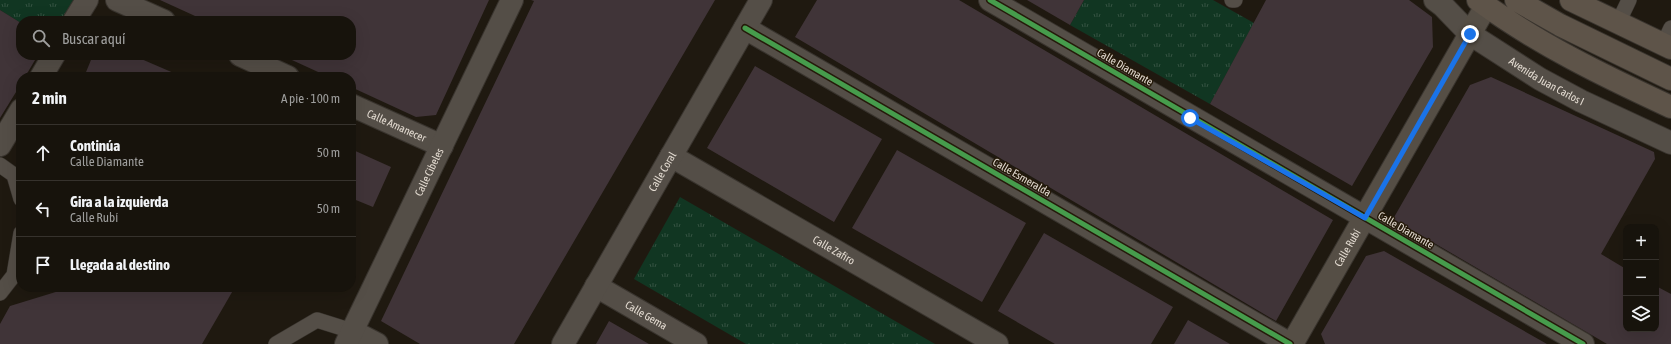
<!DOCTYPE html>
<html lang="es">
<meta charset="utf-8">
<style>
body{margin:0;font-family:"Asap Condensed",sans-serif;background:#24201a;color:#f1f3f6}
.controls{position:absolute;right:12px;bottom:12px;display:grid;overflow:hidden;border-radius:8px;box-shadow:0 4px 16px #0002}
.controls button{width:36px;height:36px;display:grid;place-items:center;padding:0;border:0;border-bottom:1px solid #36322d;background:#17130c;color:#f1f3f6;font:20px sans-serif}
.stop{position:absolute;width:12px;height:12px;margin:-9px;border:3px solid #1a73e8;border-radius:50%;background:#fff}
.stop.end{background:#1a73e8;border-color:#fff;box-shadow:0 1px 4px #0008}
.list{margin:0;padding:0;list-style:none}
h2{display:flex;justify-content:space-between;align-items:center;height:52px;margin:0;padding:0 16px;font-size:17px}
h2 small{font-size:13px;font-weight:400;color:#9e9e9d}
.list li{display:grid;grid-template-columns:26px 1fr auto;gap:12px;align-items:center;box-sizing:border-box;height:56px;padding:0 16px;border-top:1px solid #36322d}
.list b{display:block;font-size:15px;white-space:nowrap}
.list p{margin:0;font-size:13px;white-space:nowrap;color:#9e9e9d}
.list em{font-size:13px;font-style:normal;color:#9e9e9d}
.icon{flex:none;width:22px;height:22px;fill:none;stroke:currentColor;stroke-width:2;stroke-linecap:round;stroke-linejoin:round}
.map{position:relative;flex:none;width:1671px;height:344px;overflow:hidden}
.search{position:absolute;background:#17130c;box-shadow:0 4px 16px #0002;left:16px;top:16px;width:340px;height:44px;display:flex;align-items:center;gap:10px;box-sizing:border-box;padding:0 14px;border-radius:16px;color:#9e9e9d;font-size:15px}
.panel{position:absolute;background:#17130c;box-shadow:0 4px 16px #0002;left:16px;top:72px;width:340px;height:220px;border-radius:16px}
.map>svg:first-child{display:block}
.park{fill:url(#park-tufts)}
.building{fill:#403438}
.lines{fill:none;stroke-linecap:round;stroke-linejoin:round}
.lane-casing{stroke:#39342e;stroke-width:16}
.street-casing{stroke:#39342e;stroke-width:24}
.secondary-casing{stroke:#39342e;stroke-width:24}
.primary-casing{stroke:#39342e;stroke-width:24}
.lane{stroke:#544e47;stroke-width:15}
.street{stroke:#544e47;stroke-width:22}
.secondary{stroke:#554e45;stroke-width:22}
.primary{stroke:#5e5449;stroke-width:22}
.cycleway-casing{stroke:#251a0a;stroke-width:8}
.cycleway{stroke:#469c4c;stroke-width:5}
.route{stroke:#1a73e8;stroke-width:5}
.labels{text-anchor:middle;stroke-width:3;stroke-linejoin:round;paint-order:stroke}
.street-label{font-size:11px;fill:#e4dcd2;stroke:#251a0a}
</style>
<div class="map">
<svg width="1671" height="344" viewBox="0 0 1671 344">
<defs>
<pattern id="park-tufts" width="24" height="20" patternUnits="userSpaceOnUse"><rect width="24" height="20" fill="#113622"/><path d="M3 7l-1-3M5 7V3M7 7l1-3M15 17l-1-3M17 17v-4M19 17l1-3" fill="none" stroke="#345241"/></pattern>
</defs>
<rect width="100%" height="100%" fill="#1f1910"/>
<!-- park -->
<path class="park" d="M0 0H74L62 21H21V23L0 10Z
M1084 0H1213L1254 23 1210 104 1070 25Z
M680 197 935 344H746L634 279Z"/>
<!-- building -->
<path class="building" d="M160 0H489L436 115 416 117 351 87V77H329L281 55H351V21H206Z
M531 0H715L514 344H420L381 321 534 1Z
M817 0H959L1333 220 1276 321 795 37Z
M1027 0H1084L1070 25Z
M1266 0H1409L1432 17 1433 47 1352 186 1210 104Z
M0 10 21 23V55H38L25 77H21V84L0 118Z
M93 55H132L183 77H84Z
M755 66 882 139 834 222 707 148Z
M1491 77 1654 152 1655 159 1601 254 1626 269V329H1656V286L1671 294V344H1607L1393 219 1470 85Z
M351 149 391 167 373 207 351 198Z
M897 150 1026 223 982 302 852 228Z
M1044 233 1173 307 1151 344H1055L998 311Z
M1384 251 1547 344H1325L1321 334 1366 256Z
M72 287H235L202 344H0V324L10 306Z
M1188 320 1230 344H1174Z
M609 321 649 344H596Z"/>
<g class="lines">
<defs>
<path id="lane" d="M1232 0H1235
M1618 23 1629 0
M1663 45 1671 28
M0 165 14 175 21 199
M0 293 14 275 21 233
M276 344 317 320 352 331"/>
<g id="street">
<path d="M117 0 164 21"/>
<path d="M990 0 1583 344"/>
<path id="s1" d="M1435 0 1443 6 1470 34 1540 79 1581 101 1671 143"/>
<path d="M74 21 87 0"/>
<path d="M745 28 1290 344"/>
<path d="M240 55 288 77"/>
<path d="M41 77 54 55"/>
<path id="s2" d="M351 105 442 146"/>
<path d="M0 145 21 110"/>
<path id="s3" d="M671 156 997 344"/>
<path id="s4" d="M596 286 696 344"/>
<path d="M352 331 377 344"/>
<path id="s5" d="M346 344 512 0"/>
<path id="s6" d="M563 344 761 0"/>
</g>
<g id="secondary">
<path id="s7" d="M1292 344 1486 6"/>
</g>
<path id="primary" d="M1478 0C1538 44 1604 76 1671 107
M1516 0 1560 25 1671 79
M1571 0 1671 48"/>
</defs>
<!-- lane casing -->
<use href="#lane" class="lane-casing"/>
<!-- street casing -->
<use href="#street" class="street-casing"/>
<!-- secondary casing -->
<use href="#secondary" class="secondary-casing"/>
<!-- primary casing -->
<use href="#primary" class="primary-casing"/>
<!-- lane -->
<use href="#lane" class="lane"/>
<!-- street -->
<use href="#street" class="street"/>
<!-- secondary -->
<use href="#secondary" class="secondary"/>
<!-- primary -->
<use href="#primary" class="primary"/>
<defs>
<path id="cycleway" d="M990 0 1583 344
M745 28 1290 344"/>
</defs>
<!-- cycleway casing -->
<use href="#cycleway" class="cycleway-casing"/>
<!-- cycleway -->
<use href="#cycleway" class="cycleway"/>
</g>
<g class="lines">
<!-- route -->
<path class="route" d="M1190 118 1365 218 1470 34"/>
</g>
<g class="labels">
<!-- street labels -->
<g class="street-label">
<text transform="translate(1125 67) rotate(30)" y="4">Calle Diamante</text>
<text dy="4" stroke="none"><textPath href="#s1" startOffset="139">Avenida Juan Carlos I</textPath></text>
<text dy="4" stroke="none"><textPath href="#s2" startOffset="50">Calle Amanecer</textPath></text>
<text dy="4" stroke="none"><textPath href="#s5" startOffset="191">Calle Cibeles</textPath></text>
<text dy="4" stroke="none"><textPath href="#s6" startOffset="199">Calle Coral</textPath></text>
<text transform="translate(1022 177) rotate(30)" y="4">Calle Esmeralda</text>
<text transform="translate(1406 230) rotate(30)" y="4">Calle Diamante</text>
<text dy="4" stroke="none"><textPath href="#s7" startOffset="111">Calle Rubí</textPath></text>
<text dy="4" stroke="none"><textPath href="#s3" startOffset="188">Calle Zafiro</textPath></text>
<text dy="4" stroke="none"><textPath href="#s4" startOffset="58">Calle Gema</textPath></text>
</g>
</g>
</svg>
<div class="controls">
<button>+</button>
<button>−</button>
<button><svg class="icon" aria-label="layers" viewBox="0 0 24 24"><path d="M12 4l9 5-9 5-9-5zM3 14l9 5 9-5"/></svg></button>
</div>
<div class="stop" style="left:1190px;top:118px"></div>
<div class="stop end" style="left:1470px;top:34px"></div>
<div class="search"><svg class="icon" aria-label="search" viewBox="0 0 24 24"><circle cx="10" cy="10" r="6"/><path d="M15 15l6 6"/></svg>Buscar aquí</div>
<section class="panel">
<h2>2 min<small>A pie · 100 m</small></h2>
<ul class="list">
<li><svg class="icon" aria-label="ahead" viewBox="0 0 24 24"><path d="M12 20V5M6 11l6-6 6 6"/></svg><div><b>Continúa</b><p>Calle Diamante</p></div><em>50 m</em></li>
<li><svg class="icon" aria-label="left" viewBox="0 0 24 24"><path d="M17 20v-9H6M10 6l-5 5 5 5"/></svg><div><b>Gira a la izquierda</b><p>Calle Rubí</p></div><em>50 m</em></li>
<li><svg class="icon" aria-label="arrive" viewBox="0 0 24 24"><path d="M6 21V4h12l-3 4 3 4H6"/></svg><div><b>Llegada al destino</b></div></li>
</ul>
</section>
</div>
